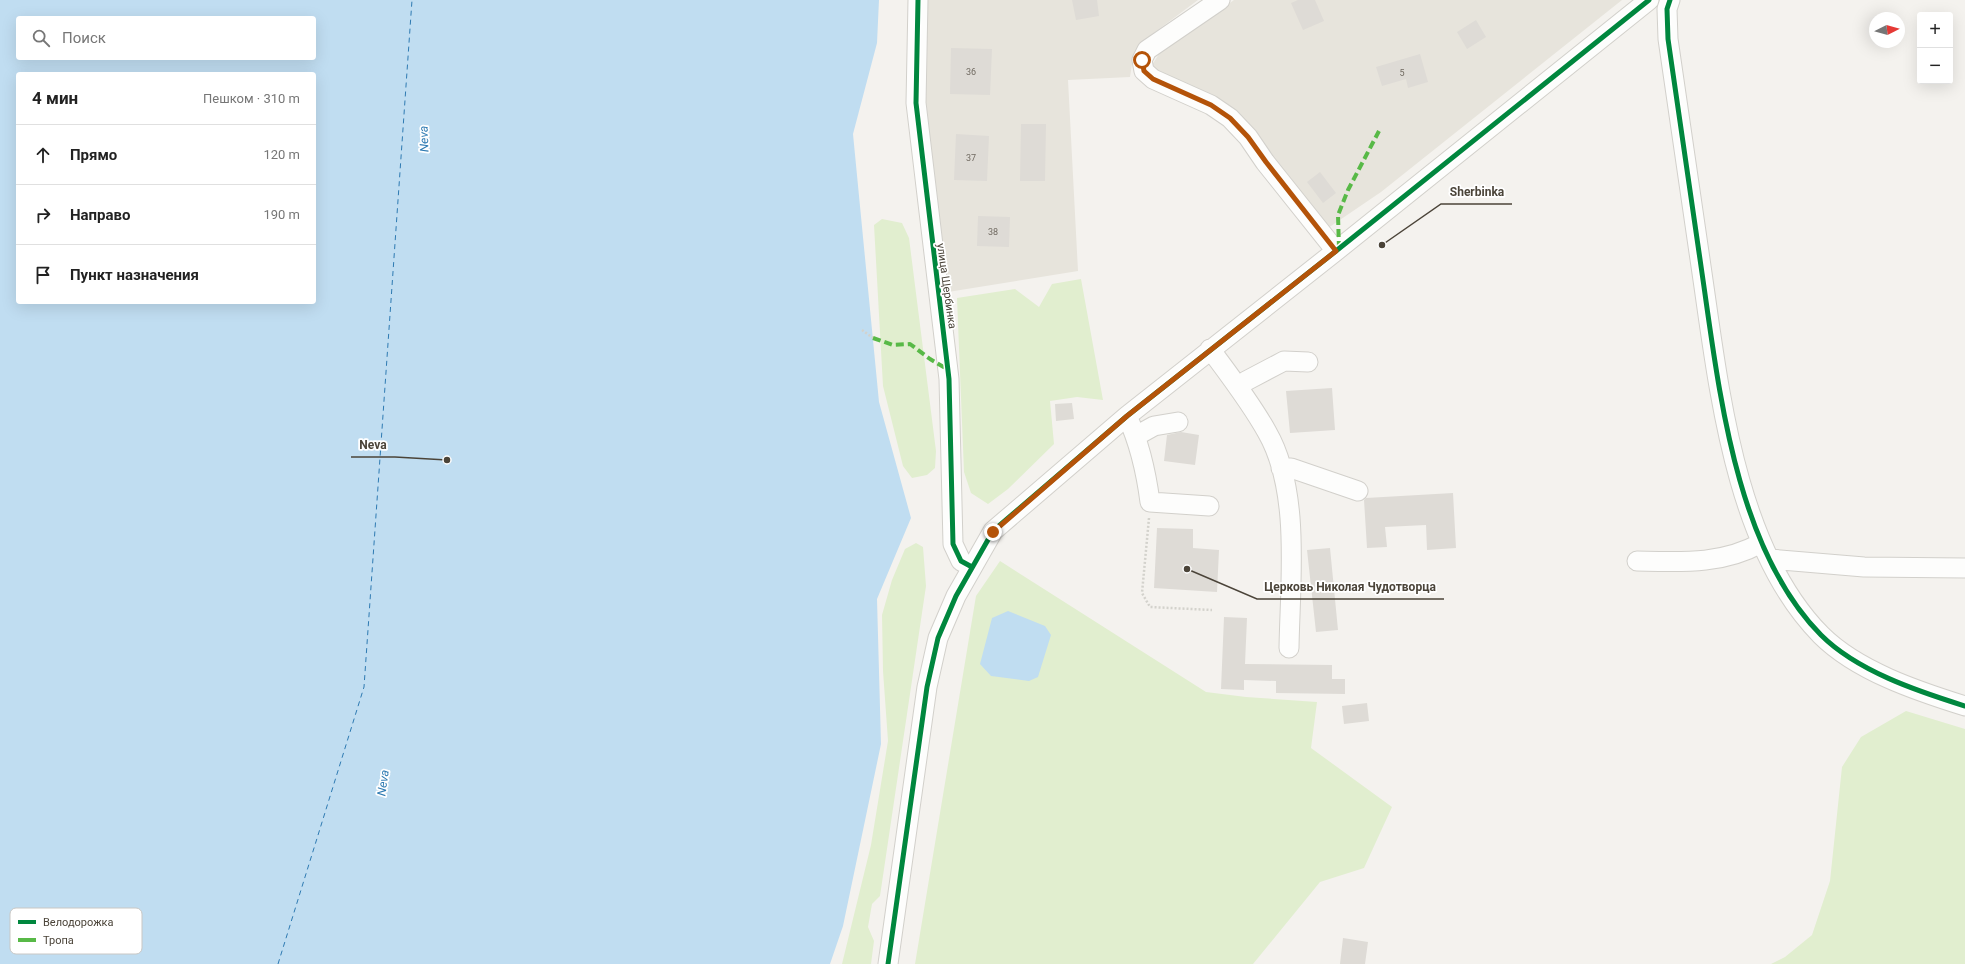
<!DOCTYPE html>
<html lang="ru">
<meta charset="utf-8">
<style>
body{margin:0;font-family:Roboto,sans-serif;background:#f2f2f2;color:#222}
.controls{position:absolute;right:12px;top:12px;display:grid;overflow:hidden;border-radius:4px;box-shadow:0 4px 16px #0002}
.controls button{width:36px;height:36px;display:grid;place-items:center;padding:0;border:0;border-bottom:1px solid #e0e0e0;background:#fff;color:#222;font:20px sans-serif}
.compass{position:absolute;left:1869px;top:12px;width:36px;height:36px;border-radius:50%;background:#fff;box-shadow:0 4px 16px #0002;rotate:84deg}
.stop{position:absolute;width:12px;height:12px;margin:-9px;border:3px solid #b45309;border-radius:50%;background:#fff}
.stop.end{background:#b45309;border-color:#fff;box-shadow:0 1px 4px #0008}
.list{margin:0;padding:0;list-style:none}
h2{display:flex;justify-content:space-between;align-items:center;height:52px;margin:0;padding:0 16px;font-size:17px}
h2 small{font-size:13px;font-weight:400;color:#767676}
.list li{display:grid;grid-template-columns:26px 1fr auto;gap:12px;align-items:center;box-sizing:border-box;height:60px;padding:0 16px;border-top:1px solid #e0e0e0}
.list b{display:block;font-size:15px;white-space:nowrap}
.list em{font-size:13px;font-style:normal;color:#767676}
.icon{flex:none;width:22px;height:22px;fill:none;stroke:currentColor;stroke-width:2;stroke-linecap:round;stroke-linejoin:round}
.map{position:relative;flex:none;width:1965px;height:964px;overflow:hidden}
.search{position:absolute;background:#fff;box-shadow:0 4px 16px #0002;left:16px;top:16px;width:300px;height:44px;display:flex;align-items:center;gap:10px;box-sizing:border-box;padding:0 14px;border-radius:4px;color:#767676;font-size:15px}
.panel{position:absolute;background:#fff;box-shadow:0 4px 16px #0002;left:16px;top:72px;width:300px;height:232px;border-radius:4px}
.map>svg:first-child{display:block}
.residential{fill:#e7e4dc}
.green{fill:#e1eecf}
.water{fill:#c0ddf1;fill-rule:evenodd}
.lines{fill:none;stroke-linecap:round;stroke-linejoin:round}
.ferry{stroke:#2e7ab2;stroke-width:1;stroke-dasharray:5 4;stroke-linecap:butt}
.building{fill:#dedbd6}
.minor-casing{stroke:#d2d0cb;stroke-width:21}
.path{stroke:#d3d2cc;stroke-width:2.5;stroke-dasharray:2 2;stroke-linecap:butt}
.minor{stroke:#fdfdfc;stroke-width:19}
.quiet{stroke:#58b947;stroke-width:4;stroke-dasharray:8 4;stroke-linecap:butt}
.cycleway-casing{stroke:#fff;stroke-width:8}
.cycleway{stroke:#00873e;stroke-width:5}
.route{stroke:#b45309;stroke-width:5}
.labels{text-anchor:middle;stroke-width:3.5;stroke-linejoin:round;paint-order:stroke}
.number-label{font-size:9px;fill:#706a61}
.street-label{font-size:11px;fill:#4b4439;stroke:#fff}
.water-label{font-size:12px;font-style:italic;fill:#2e7ab2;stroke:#fff}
.key{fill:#fff;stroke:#c9c7c4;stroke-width:1}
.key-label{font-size:11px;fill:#4b4439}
.leader{fill:none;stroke:#4b4439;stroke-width:1.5}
.callout-dot{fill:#4b4439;stroke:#fff;stroke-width:1.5}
.callout-label{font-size:12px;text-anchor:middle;font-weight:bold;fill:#4b4439;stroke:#fff;stroke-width:3.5;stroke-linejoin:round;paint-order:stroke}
</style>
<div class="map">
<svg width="1965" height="964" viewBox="0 0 1965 964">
<rect width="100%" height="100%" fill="#f4f2ee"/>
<!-- residential -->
<path class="residential" d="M928 0H1198L1143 41 1133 58 1130 77 1068 80 1078 271 948 292 925 122Z
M1234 0H1622L1381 192 1328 228 1248 125 1158 74 1152 65 1159 54Z"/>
<!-- green -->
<path class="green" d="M882 219 902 223 909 238 936 451 935 468 927 475 912 478 903 466 883 386 874 225Z
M1081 279 1103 400 1077 397 1050 401 1054 444 1008 489 988 504 971 493 964 472 957 298 1015 289 1039 307 1052 284Z
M916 543 923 547 926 586 880 896 872 904 868 927 874 941 871 964H842L871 845 888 741 883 671 882 615 892 580 905 549Z
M1000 561 1206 692 1246 697 1317 702 1311 748 1392 807 1364 868 1320 882 1253 964H915L976 596Z
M1906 711 1965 729V964H1771L1785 957 1812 935 1830 881 1842 767 1861 737Z"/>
<!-- water -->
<path class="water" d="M0 0H879L877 43 853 134 879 402 911 518 877 599 881 744 843 926 830 964H0ZM18 18H314V58H18ZM18 74H314V302H18Z
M1008 611 1045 626 1051 635 1038 677 1029 681 991 676 980 664 992 618Z"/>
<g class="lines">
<!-- ferry -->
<path class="ferry" d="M278 964 364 687 412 0"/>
</g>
<!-- building -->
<path class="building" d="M1072 0H1097L1099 16 1076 20Z
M1298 0H1315L1324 21 1303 30 1291 3Z
M1476 20 1486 37 1467 49 1457 32Z
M951 48 992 49 990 95 950 94Z
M1420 54 1428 82 1408 88 1406 79 1382 86 1376 67Z
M1021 124H1046L1045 181H1020Z
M956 134 989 136 987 181 954 180Z
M1320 172 1336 193 1323 203 1307 182Z
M978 216 1010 217 1009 247 977 246Z
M1332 388 1335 430 1290 433 1286 391Z
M1072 403 1074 419 1056 421 1055 404Z
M1181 432 1199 435 1195 465 1164 461 1167 435Z
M1453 493 1456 548 1427 550 1426 525 1385 527 1387 547 1367 548 1364 500 1366 498Z
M1157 528 1193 529V548L1219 550 1217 592 1154 588Z
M1330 548 1338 630 1316 632 1307 550Z
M1224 617 1247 618 1245 664 1332 665V679H1345V694L1276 693V681L1244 680V690L1221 689Z
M1367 703 1369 721 1344 724 1342 706Z
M1343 938 1368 942 1365 964H1340Z"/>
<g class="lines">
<defs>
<path id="minor" d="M918 0 916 103 949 379 953 544 961 561 972 567
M1220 0 1147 50 1142 60 1144 71 1153 79 1211 105 1230 118 1248 137 1265 162 1336 251
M1670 0 1667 9 1668 39C1679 117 1690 195 1702 273 1719 389 1735 548 1821 635 1857 671 1917 691 1965 706
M1210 349C1230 376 1251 403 1267 432 1301 491 1290 582 1289 648
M1239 388 1246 381 1284 361 1308 362
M1127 416C1140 444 1146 471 1150 502L1209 506
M1136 436 1154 426 1178 422
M1281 468H1291L1358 491
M1770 559 1864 567 1965 568
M1637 561C1680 562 1722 565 1761 543
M888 964 927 687 938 638 956 596 993 531 1127 416 1336 251 1649 0"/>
</defs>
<!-- minor casing -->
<use href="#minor" class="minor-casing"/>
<!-- path -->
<path class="path" d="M862 330 873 338
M1149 518 1142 593 1150 607 1212 610"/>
<!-- minor -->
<use href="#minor" class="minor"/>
<!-- quiet -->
<path class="quiet" d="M1339 249 1338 215 1348 190 1379 131
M873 338 893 345 910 344 930 359 947 369"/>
<defs>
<path id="cycleway" d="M918 0 916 103 949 379 953 544 961 561 972 567
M1670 0 1667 9 1668 39C1679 117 1690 195 1702 273 1719 389 1735 548 1821 635 1857 671 1917 691 1965 706
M888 964 927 687 938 638 956 596 993 531 1127 416 1336 251 1649 0"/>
</defs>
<!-- cycleway casing -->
<use href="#cycleway" class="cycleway-casing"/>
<!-- cycleway -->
<use href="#cycleway" class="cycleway"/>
</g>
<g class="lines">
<!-- route -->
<path class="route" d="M993 532 1127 416 1336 251 1266 162 1248 137 1230 118 1211 105 1153 79 1144 71 1142 60"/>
</g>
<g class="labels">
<!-- number labels -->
<g class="number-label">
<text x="971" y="75">36</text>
<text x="1402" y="76">5</text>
<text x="971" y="161">37</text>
<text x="993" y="235">38</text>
</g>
<!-- street labels -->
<g class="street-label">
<text transform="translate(947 286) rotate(82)" y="4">улица Щербинка</text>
</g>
<!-- water labels -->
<g class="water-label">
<text transform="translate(424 139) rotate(-92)" y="4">Neva</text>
<text transform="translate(383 783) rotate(-82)" y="4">Neva</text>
</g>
</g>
<!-- legend -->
<rect x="10" y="908" width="132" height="46" rx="6" class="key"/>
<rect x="18" y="920" width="18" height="4" fill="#00873e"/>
<rect x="18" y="938" width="18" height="4" fill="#58b947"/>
<g class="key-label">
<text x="43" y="926">Велодорожка</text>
<text x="43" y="944">Тропа</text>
</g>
<!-- callouts -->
<path class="leader" d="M1382 245L1441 204H1512M447 460L395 457H351M1187 569L1257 599H1444"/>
<g class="callout-dot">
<circle cx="1382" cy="245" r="4"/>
<circle cx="447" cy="460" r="4"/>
<circle cx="1187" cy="569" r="4"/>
</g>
<g class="callout-label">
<text x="1477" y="196">Sherbinka</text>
<text x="373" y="449">Neva</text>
<text x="1350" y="591">Церковь Николая Чудотворца</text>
</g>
</svg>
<div class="controls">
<button>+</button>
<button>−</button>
</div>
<svg class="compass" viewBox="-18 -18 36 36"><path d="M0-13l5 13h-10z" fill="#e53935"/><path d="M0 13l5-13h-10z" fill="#767676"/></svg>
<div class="stop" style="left:1142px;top:60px"></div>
<div class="stop end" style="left:993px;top:532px"></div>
<div class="search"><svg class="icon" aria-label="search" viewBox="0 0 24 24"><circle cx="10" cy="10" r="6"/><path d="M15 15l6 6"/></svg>Поиск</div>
<section class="panel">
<h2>4 мин<small>Пешком · 310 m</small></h2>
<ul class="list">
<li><svg class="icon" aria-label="ahead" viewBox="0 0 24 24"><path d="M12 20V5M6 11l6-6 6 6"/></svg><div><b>Прямо</b></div><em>120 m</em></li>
<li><svg class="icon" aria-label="right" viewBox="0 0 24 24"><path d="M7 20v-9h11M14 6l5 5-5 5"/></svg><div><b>Направо</b></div><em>190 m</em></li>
<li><svg class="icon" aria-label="arrive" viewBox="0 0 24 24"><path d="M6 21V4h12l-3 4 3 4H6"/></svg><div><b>Пункт назначения</b></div></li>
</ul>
</section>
</div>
